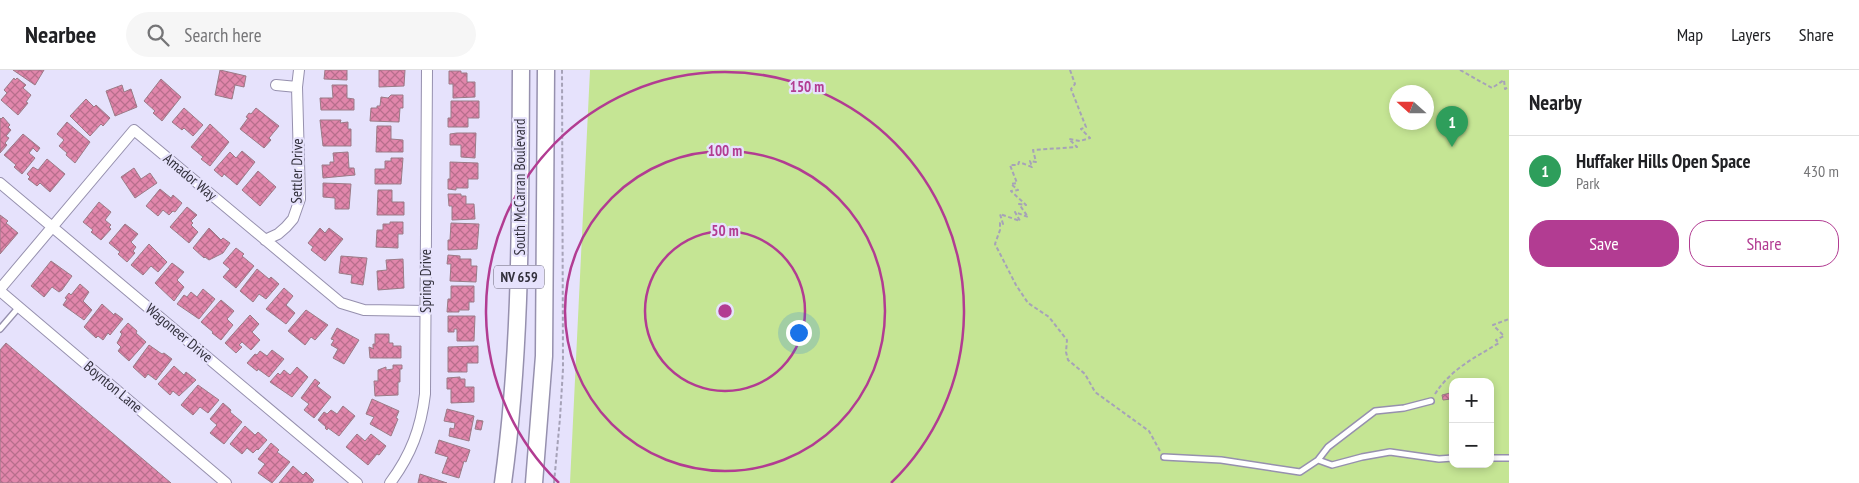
<!DOCTYPE html>
<meta charset="utf-8">
<style>
body{margin:0;font-family:"PT Sans Narrow",sans-serif;background:#f6f6f6;color:#202124}
.controls{position:absolute;right:15px;bottom:15px;display:grid;overflow:hidden;border-radius:10px;box-shadow:0 2px 8px #0003}
.controls button{width:45px;height:45px;display:grid;place-items:center;padding:0;border:0;border-bottom:1px solid #e0e0e0;background:#fff;color:#202124;font:25px sans-serif}
.compass{position:absolute;left:1389px;top:15px;width:45px;height:45px;border-radius:50%;background:#fff;box-shadow:0 2px 8px #0003;rotate:291deg}
.you{position:absolute;left:798px;top:262px;width:18px;height:18px;margin:-12px;border:4px solid #fff;border-radius:50%;background:#1a73e8;box-shadow:0 0 0 8px #1a73e833}
.badge{display:grid;place-items:center;width:32px;height:32px;border-radius:50%;background:#b23c92;color:#fff;font-size:16px;font-weight:700}
.pin{position:absolute;translate:-50% -41px;filter:drop-shadow(0 1px 2px #0008)}
.pin::after{content:'';position:absolute;top:26px;width:18px;height:15px;background:inherit;clip-path:polygon(0 0,100% 0,50% 100%)}
.list{margin:0;padding:0;list-style:none}
h2{display:flex;justify-content:space-between;align-items:center;height:65px;margin:0;padding:0 20px;font-size:21px}
h2 small{font-size:16px;font-weight:400;color:#757577}
.list li{display:grid;grid-template-columns:32px 1fr auto;gap:15px;align-items:center;box-sizing:border-box;height:70px;padding:0 20px;border-top:1px solid #e0e0e0}
.list b{display:block;font-size:19px;white-space:nowrap}
.list p{margin:0;font-size:16px;white-space:nowrap;color:#757577}
.list em{font-size:16px;font-style:normal;color:#757577}
.actions{display:flex;gap:10px;padding:15px 20px}
.actions a{flex:1;padding:11px 0;border:1px solid #b23c92;border-radius:20px;text-align:center;font-size:18px;color:#b23c92}
.actions .main{background:#b23c92;color:#fff}
.icon{flex:none;width:28px;height:28px;fill:none;stroke:currentColor;stroke-width:2;stroke-linecap:round;stroke-linejoin:round}
.map{position:relative;flex:none;width:1509px;height:413px;overflow:hidden}
header{display:flex;align-items:center;gap:30px;box-sizing:border-box;height:70px;padding:0 25px;background:#fff;border-bottom:1px solid #e0e0e0}
header strong{font-size:24px}
nav{display:flex;gap:28px;margin-inline-start:auto;font-size:18px}
.search{width:350px;height:45px;background:#f6f6f6;display:flex;align-items:center;gap:12px;box-sizing:border-box;padding:0 18px;border-radius:28px;color:#757577;font-size:19px}
main{display:flex}
aside{flex:1;background:#fff}
.map>svg:first-child{display:block}
.green{fill:#c5e594;fill-rule:evenodd}
.building{fill:url(#building-cross-hatch);stroke:#9b7b87}
.lines{fill:none;stroke-linecap:round;stroke-linejoin:round}
.service-casing{stroke:#9690ae;stroke-width:8}
.minor-casing{stroke:#9690ae;stroke-width:12}
.primary-casing{stroke:#9690ae;stroke-width:19}
.path{stroke:#a6a2b8;stroke-width:2;stroke-dasharray:4 2.5;stroke-linecap:butt}
.service{stroke:#fff;stroke-width:5}
.minor{stroke:#fff;stroke-width:10}
.primary{stroke:#fff;stroke-width:16}
.ring{fill:none;stroke:#b23c92;stroke-width:2.5}
.labels{text-anchor:middle;stroke-width:4.5;stroke-linejoin:round;paint-order:stroke}
.shield{fill:#e6e2fc;stroke:#686576;stroke-width:1}
.shield-label{font-size:14px;font-weight:bold;fill:#32303c}
.street-label{font-size:15px;fill:#32303c;stroke:#e6e2fc}
.centre{fill:#b23c92;stroke:#e6e2fc;stroke-width:2.5}
.ring-label{font-size:15px;text-anchor:middle;font-weight:bold;fill:#b23c92;stroke:#e6e2fc;stroke-width:4.5;stroke-linejoin:round;paint-order:stroke}
</style>
<header>
<strong>Nearbee</strong>
<div class="search"><svg class="icon" aria-label="search" viewBox="0 0 24 24"><circle cx="10" cy="10" r="6"/><path d="M15 15l6 6"/></svg>Search here</div>
<nav><a>Map</a><a>Layers</a><a>Share</a></nav>
</header>
<main>
<div class="map">
<svg width="1509" height="413" viewBox="0 0 1509 413">
<defs>
<pattern id="building-cross-hatch" width="8" height="8" patternUnits="userSpaceOnUse" patternTransform="scale(1.25)"><rect width="8" height="8" fill="#e186ab"/><path d="M0 0l8 8M0 8l8-8" fill="none" stroke="#b76e8c"/></pattern>
</defs>
<rect width="100%" height="100%" fill="#e6e2fc"/>
<!-- green -->
<path class="green" d="M590 0H1509V413H570ZM1396 22H1426V52H1396ZM1453 312H1490V394H1453Z"/>
<!-- building -->
<path class="building" d="M13 0H44L35 15Z
M220 0 246 6 244 17 235 15 232 29 215 25Z
M325 0H347V10L324 9Z
M379 0H405L404 16 379 17Z
M449 1H461V3H467V12H475V27L453 28V14H449Z
M14 8 15 10 17 8 26 15 23 18 31 25 26 32 28 33 18 45 1 30 7 23 4 20Z
M161 9 181 27 162 51 153 43 155 41 144 31Z
M122 15 124 22 131 19 137 37 115 46 106 21Z
M332 15H347V28L354 29V40H321L320 28H333Z
M391 25H403V38H400L399 52 370 51 371 38H377V36H380L381 27 388 28Z
M86 29 94 37 96 35 110 48 103 56 101 54 90 66 70 46Z
M451 31H479V48H468V57H448V48H451Z
M184 38 203 55 193 66 184 58 182 60 172 52Z
M256 38 279 56 269 68 271 70 264 78 240 59 248 48 246 47 249 43 251 44Z
M3 47 10 55 8 57 11 60 6 66 9 68 5 73 7 75 0 83V48L1 49Z
M320 50H341L340 53 348 52V59H351V76H323Z
M67 52 90 72 75 93 66 85 67 83 59 76 64 70 57 64Z
M210 54 229 72 210 96 201 89 203 87 191 77Z
M377 56H391V69L403 70V82H376Z
M457 63H476L475 88 461 87V75H450V64Z
M23 64 40 78 37 82 33 78 29 83 35 88 22 104 14 97 16 95 4 85Z
M242 81 255 92 237 115 224 104 222 107 214 100 230 82 236 88Z
M348 82 349 98H354L355 105 323 108 322 95H330V92H334L333 83Z
M391 88H403L401 114H375V99H385V91H391Z
M47 89 65 104 50 122 40 113 37 116 28 109 30 107 27 104 33 97 38 100Z
M450 92 478 93V109H468V118H456V120L448 119V109H450Z
M134 98 141 109 150 103 157 113 135 128 121 107Z
M258 101 276 117 260 136 242 120Z
M323 113 351 114 349 139H335V128L323 127Z
M160 119 171 128 173 125 182 133 175 142 173 141 169 145 163 140 158 146 146 136Z
M378 120H392V132H404V145H377Z
M448 124H461V126H466V134H474L475 149 452 150V136H449Z
M99 132 111 142 105 150 111 155 109 157 111 159 101 170 91 162 93 160 83 152Z
M187 137 197 145 191 151 193 153 191 155 198 162 189 173 170 157Z
M0 145 8 151 6 153 18 163 0 184Z
M390 152H403V164H398V178L376 177 377 160H383V154H390Z
M451 153 479 154 477 179 448 180V170H450Z
M125 154 138 164 131 172 136 177 133 181 135 183 127 192 118 184 120 182 109 173Z
M209 158 221 170 223 168 230 173 223 183 209 190 205 187 204 188 193 178Z
M320 158 325 163 329 158 343 169 325 191 311 180 313 177 308 173Z
M149 174 167 192 158 202 151 196 143 205 131 195Z
M236 178 244 184 242 186 254 196 236 218 223 207 230 199 223 193Z
M448 185 460 186V189H471V196H477L476 212 450 211 451 194H447Z
M341 186 367 188 363 215 351 213 352 205 339 203Z
M403 189 404 218 378 220 377 201 387 200 386 190Z
M51 191 72 206 62 220 59 222 52 217 44 227 31 216Z
M172 193 184 202 177 210 184 217 174 231 155 213Z
M257 199 269 209 271 207 279 214 266 229 259 224 253 232 240 221Z
M80 214 89 222 83 231 92 240 84 250 63 235 67 229 65 228 69 223 71 225Z
M451 216H474V232H469V240H459V242H447L448 229H451Z
M284 218 293 226 286 235 295 243 286 254 266 239Z
M203 219 215 229 199 249 177 234 184 225 187 227 191 222 197 227Z
M221 230 234 241 227 249 233 255 221 270 212 263 213 262 201 252Z
M102 234 114 245 115 243 123 249 110 265 108 263 103 270 98 266 96 268 84 257Z
M306 240 328 255 315 270 311 267 305 275 288 261Z
M250 245 259 254 252 262 260 270 251 280 242 272 239 275 242 277 236 283 225 273Z
M448 246H475L474 271H457V259H454V262H448Z
M128 253 137 261 136 263 146 272 129 291 118 281 121 277 117 273 122 264 120 262Z
M337 258 359 270 344 294 333 288 338 279 331 275 334 270 331 269Z
M375 264H389V273H393V276H401V288H370L369 277 374 279 373 278V274H375Z
M6 273 171 413H0V280Z
M149 275 162 284 164 283 172 289 156 310 148 304 145 308 133 297Z
M478 276V293H467V302H448V277Z
M272 280 284 289 269 307 258 299 257 301 247 293 255 284 257 285 260 281 267 286Z
M393 295H402V299H400V312H398V325L375 326 374 311H378V300L386 297V300L393 299Z
M174 296 184 305 186 302 196 310 179 326 173 321 170 325 158 314Z
M297 297 308 307 292 327 270 312 278 303 280 305 284 300 290 305Z
M460 307V309H465V317H474V332L451 333V319H447V308Z
M315 309 320 313 317 316 331 327 314 348 304 340 309 334 301 328Z
M198 315 219 330 208 343 200 337 193 345 181 335Z
M1450 323 1451 329 1443 330 1442 325Z
M372 329 399 341 396 348 398 349 391 366 370 354 374 347 366 344Z
M223 333 231 340 230 342 242 352 224 374 210 363 217 355 210 349Z
M343 336 355 346 339 366 328 358 327 360 325 358 326 357 318 350 324 342 327 344 331 340 337 344Z
M447 339 474 346 469 371 449 366 450 358 454 359 455 353 444 351Z
M477 350 483 351 481 360 475 359Z
M245 356 255 365 258 362 267 370 258 380 257 379 253 383 247 378 242 384 230 374Z
M357 364 365 371 371 364 386 376 379 385 377 384 368 395 346 377Z
M439 370 470 380 466 392 464 391 459 408 442 403 448 387 435 383Z
M271 373 279 380 277 382 290 392 272 413 258 403 265 394 258 389Z
M293 396 303 405 306 402 314 410 312 413H279Z
M420 404 447 413H418Z"/>
<g class="lines">
<defs>
<path id="service" d="M0 259 19 237
M1164 387 1221 390 1300 402 1318 390 1328 377 1375 341 1404 338 1431 331
M1490 388H1509
M1318 390 1332 395 1362 387 1390 382 1439 389 1453 388"/>
<path id="minor" d="M297 17 299 0
M0 113 357 413
M265 170 278 164 286 157 293 149 300 129 297 17 276 15
M0 219 134 60 341 233 364 240 426 241
M0 221 226 413
M390 413C411 385 421 358 425 324L427 0"/>
<path id="primary" d="M503 413C522 276 520 138 521 0
M534 413 544 286 546 0"/>
</defs>
<!-- service casing -->
<use href="#service" class="service-casing"/>
<!-- minor casing -->
<use href="#minor" class="minor-casing"/>
<!-- primary casing -->
<use href="#primary" class="primary-casing"/>
<!-- path -->
<path class="path" d="M1070 0 1075 14 1071 19 1086 57 1081 59 1090 68 1080 71 1069 69 1077 77 1033 80 1036 92 1030 91 1032 97 1019 92 1018 95H1010L1017 113 1011 114 1018 120 1011 121 1026 135 1019 134 1028 147 1015 142 1020 151 1000 144 1003 154 1000 153V160L995 174 1016 215 1028 233 1049 247 1067 270 1066 282 1068 290 1085 304 1095 322 1149 361 1160 381
M1460 0 1492 18 1504 10 1505 19 1509 17
M1435 324C1451 299 1474 288 1499 273L1496 270 1504 266 1493 255 1509 249
M554 413 560 348 563 299 562 0"/>
<!-- service -->
<use href="#service" class="service"/>
<!-- minor -->
<use href="#minor" class="minor"/>
<!-- primary -->
<use href="#primary" class="primary"/>
</g>
<!-- distance rings -->
<g class="ring">
<circle cx="725" cy="241" r="80"/>
<circle cx="725" cy="241" r="160"/>
<path d="M559 413A239 239 0 1 1 891 413"/>
</g>
<g class="labels">
<!-- shield labels -->
<rect class="shield" x="494" y="195.5" width="50" height="23" rx="4"/>
<g class="shield-label">
<text x="519" y="212">NV 659</text>
</g>
<!-- street labels -->
<g class="street-label">
<text transform="translate(297 101) rotate(-89)" y="5">Settler Drive</text>
<text transform="translate(190 107) rotate(40)" y="5">Amador Way</text>
<text transform="translate(520 117) rotate(-90)" y="5">South McCarran Boulevard</text>
<text transform="translate(426 211) rotate(-90)" y="5">Spring Drive</text>
<text transform="translate(179 263) rotate(40)" y="5">Wagoneer Drive</text>
<text transform="translate(113 317) rotate(40)" y="5">Boynton Lane</text>
</g>
</g>
<circle cx="725" cy="241" r="8" class="centre"/>
<g class="ring-label">
<text x="807" y="22">150 m</text>
<text x="725" y="86">100 m</text>
<text x="725" y="166">50 m</text>
</g>
</svg>
<div class="controls">
<button>+</button>
<button>−</button>
</div>
<svg class="compass" viewBox="-18 -18 36 36"><path d="M0-13l5 13h-10z" fill="#e53935"/><path d="M0 13l5-13h-10z" fill="#757577"/></svg>
<div class="you"></div>
<div class="pin badge" style="left:1452px;top:77px;background:#2e9e5b">1</div>
</div>
<aside>
<h2>Nearby<small></small></h2>
<ul class="list">
<li><span class="badge" style="background:#2e9e5b">1</span><div><b>Huffaker Hills Open Space</b><p>Park</p></div><em>430 m</em></li>
</ul>
<div class="actions"><a class="main">Save</a><a>Share</a></div>
</aside>
</main>
